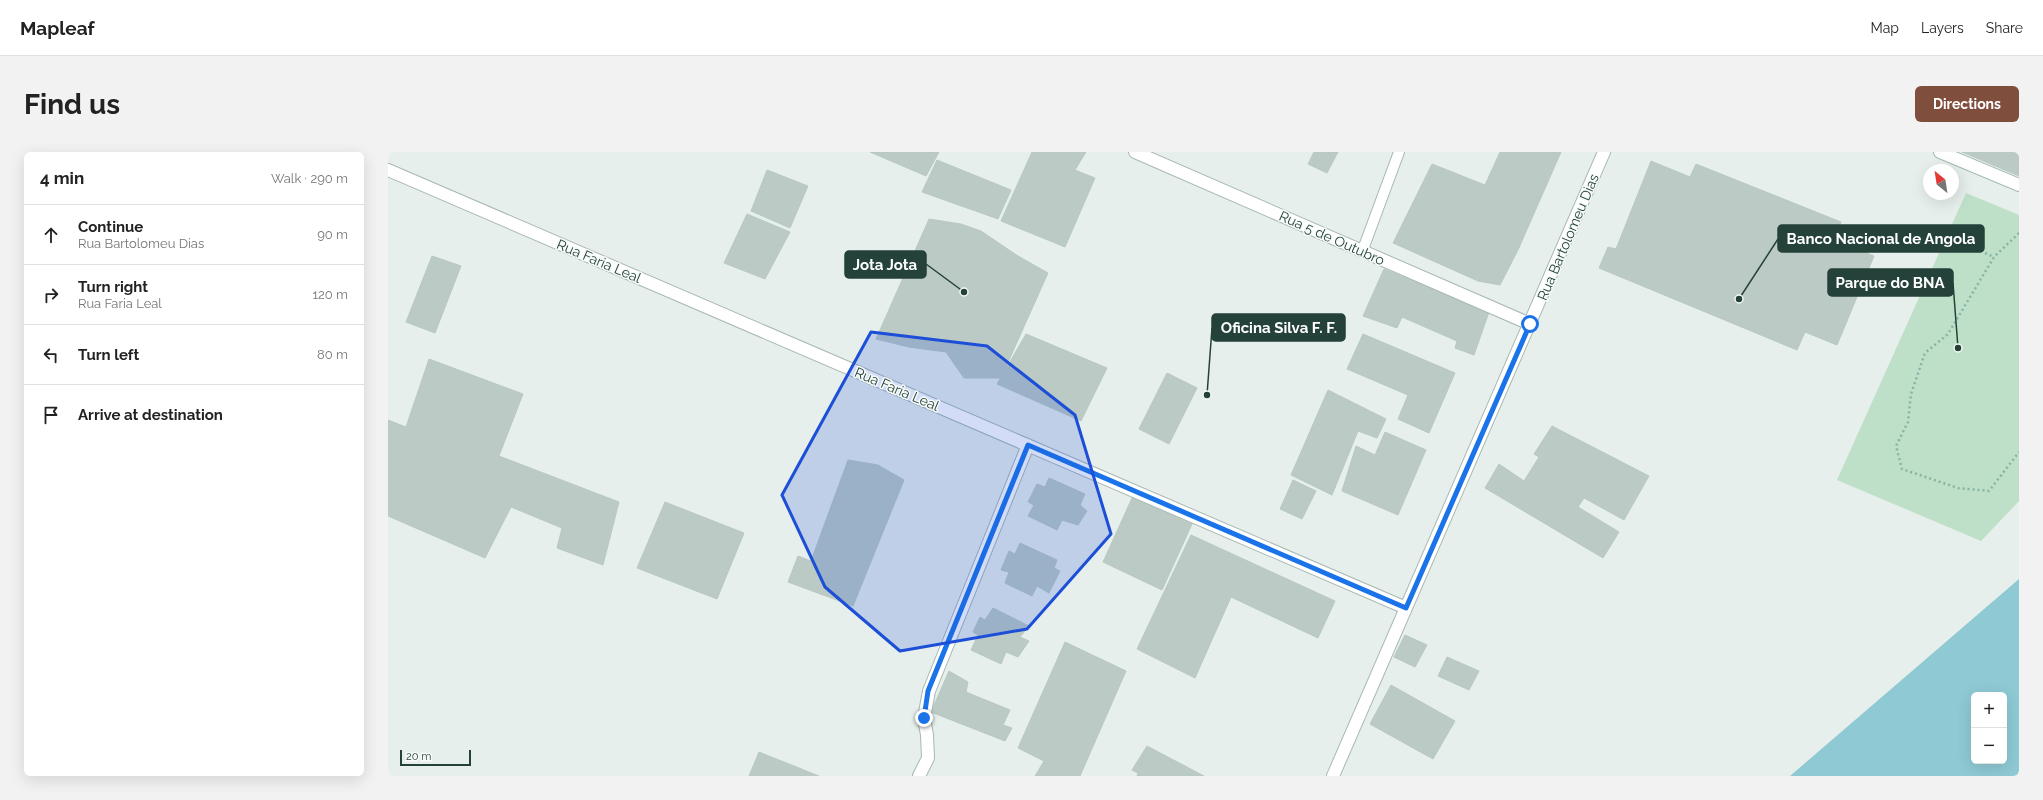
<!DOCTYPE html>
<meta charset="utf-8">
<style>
body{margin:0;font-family:Raleway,sans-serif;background:#f2f2f2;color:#222}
.controls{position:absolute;right:12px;bottom:12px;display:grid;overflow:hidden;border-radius:6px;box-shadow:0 4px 16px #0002}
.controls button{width:36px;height:36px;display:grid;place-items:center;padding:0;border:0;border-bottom:1px solid #e0e0e0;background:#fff;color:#222;font:20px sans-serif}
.compass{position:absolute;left:1535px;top:12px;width:36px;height:36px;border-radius:50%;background:#fff;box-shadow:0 4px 16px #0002;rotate:330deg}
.scale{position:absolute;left:12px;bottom:10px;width:71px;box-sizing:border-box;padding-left:4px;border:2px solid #24423a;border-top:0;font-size:11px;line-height:14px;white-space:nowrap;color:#24423a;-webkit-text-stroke:3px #f7fbf9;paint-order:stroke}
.stop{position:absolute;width:12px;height:12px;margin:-9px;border:3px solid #1a73e8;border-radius:50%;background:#fff}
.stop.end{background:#1a73e8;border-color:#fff;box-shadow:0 1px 4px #0008}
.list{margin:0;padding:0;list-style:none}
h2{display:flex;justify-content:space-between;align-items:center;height:52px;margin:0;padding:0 16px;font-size:17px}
h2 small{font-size:13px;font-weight:400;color:#767676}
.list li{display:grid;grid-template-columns:26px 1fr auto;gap:12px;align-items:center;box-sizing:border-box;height:60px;padding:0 16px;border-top:1px solid #e0e0e0}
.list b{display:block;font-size:15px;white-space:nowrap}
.list p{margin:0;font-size:13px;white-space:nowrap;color:#767676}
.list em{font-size:13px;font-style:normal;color:#767676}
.icon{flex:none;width:22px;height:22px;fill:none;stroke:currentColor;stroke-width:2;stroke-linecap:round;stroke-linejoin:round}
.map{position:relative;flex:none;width:1631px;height:624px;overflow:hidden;border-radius:6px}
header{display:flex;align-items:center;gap:24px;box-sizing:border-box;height:56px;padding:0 20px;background:#fff;border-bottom:1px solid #e0e0e0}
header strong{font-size:19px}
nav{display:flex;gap:22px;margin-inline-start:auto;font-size:14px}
.intro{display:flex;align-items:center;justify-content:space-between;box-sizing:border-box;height:96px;padding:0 24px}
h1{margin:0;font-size:28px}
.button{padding:10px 18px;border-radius:6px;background:#804e3d;color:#fff;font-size:14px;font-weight:700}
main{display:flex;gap:24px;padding:0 24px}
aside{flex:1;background:#fff;border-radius:6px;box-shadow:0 4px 16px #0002}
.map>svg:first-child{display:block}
.green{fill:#bfe0c8}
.water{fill:#8ec9d4;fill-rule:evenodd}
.building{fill:#bbcac4;stroke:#b8c9c2}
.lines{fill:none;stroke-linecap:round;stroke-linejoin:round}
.lane-casing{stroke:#a8b8b2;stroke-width:12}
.street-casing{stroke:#a8b8b2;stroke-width:14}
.secondary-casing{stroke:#a4bbb3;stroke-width:14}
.path{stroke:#86b3a5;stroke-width:2.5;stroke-dasharray:2 3;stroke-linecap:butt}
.lane{stroke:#fff;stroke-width:10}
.street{stroke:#fff;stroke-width:12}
.secondary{stroke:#fff;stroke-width:12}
.route{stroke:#1a73e8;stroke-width:5}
.marked{fill:#1d4ed8;fill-opacity:0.2;stroke:#1d4ed8;stroke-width:3;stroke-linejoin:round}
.labels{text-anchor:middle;stroke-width:3;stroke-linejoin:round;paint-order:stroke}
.street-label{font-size:14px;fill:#24423a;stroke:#f7fbf9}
.leader{fill:none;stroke:#24423a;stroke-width:1.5}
.callout-dot{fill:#24423a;stroke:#f7fbf9;stroke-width:1.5}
.callout{fill:#24423a;stroke:#24423a;stroke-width:1.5}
.callout-label{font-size:15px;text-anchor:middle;font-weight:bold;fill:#fff}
</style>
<header>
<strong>Mapleaf</strong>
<nav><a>Map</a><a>Layers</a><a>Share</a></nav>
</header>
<div class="intro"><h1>Find us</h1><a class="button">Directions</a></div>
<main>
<aside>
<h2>4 min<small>Walk · 290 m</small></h2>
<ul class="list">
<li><svg class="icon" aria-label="ahead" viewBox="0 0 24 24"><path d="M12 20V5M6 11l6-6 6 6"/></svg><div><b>Continue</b><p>Rua Bartolomeu Dias</p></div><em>90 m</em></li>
<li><svg class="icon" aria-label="right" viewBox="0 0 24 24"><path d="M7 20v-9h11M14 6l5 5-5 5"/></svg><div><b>Turn right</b><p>Rua Faria Leal</p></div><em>120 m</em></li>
<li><svg class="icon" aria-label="left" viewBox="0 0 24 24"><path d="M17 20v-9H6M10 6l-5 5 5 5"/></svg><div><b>Turn left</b></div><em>80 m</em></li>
<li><svg class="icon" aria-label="arrive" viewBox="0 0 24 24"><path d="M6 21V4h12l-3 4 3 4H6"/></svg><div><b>Arrive at destination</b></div></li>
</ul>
</aside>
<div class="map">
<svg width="1631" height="624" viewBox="0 0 1631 624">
<rect width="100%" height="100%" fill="#e6efeb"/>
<!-- green -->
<path class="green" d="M1578 41 1631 63V349L1593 389 1449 328Z"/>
<!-- water -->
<path class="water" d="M1631 427V624H1402ZM1586 543H1616V609H1586Z"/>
<!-- building -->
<path class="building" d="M482 0H551L538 24Z
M644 0H698L687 18 707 26 677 95 613 69Z
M926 0H950L939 21 920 12Z
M1112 0H1173L1130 98 1112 133 1090 129 1005 91 1044 12 1097 33Z
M1574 0H1631V24Z
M549 8 623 38 610 67 534 40Z
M1263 9 1302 25 1308 12 1453 70 1445 87 1486 104 1449 193 1417 180 1409 198 1211 116 1220 95 1228 97Z
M379 18 420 34 402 76 363 59Z
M359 62 402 80 377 127 336 111Z
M541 67 573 72 593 79 630 104 660 121 613 226H576L558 200 521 195 488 187Z
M44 104 73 114 47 181 18 170Z
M996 117 1101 160 1086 203 1067 196 1069 189 1014 165 1009 176 975 164Z
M638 182 719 216 693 269 609 232Z
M975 182 1067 221 1041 281 1010 267 1020 243 959 217Z
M41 207 135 242 111 304 231 350 215 413 169 396 174 376 123 355 97 406 0 364V268L18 275Z
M779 221 809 236 781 292 751 277Z
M940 238 998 267 989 286 970 279 944 343 903 323Z
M1164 274 1261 324 1236 368 1196 346 1190 355 1231 380 1215 406 1097 336 1111 312 1136 329 1151 305 1146 302Z
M997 280 1038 298 1010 363 954 339 968 294 987 303Z
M460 308 490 313 516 328 465 454 400 430 410 404 423 409Z
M661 326 697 342 692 353 699 359 690 373 674 368 669 378 640 364 646 353 640 350 649 332 657 335Z
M905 328 928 339 914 367 892 357Z
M744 346 804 372 774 438 715 410Z
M277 350 356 381 329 447 249 416Z
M803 383 947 449 930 486 843 445 807 526 749 497Z
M632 391 669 408 666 416 672 419 661 441 649 434 644 444 617 431 621 420 613 418 621 399 627 402Z
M605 456 641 474 632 485 641 489 630 505 618 500 613 512 583 498 590 483 585 480 592 465 597 468Z
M1017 483 1039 493 1027 515 1006 505Z
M677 490 738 519 692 624H647L656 609 630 596Z
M1059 505 1091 519 1081 538 1050 524Z
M561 519 580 530 578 540 622 558 615 573 624 576 617 589 543 560Z
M1003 533 1067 569 1045 607 982 572Z
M759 594 816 624H749L750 621 744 618Z
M371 600 431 624H361Z"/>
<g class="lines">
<defs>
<path id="lane" d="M974 100 1011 0"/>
<path id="street" d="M747 0 1142 172
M0 18 1018 456
M531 624 540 606 539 583 536 566 541 539 640 293
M945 624 1216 0"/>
<path id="secondary" d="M1552 0 1631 33"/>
</defs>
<!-- lane casing -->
<use href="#lane" class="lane-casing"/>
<!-- street casing -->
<use href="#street" class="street-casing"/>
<!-- secondary casing -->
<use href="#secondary" class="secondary-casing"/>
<!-- path -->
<path class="path" d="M1543 75 1577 92 1606 105
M1631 81 1606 105 1560 182 1537 201 1523 242 1520 270 1508 294 1514 317 1570 336 1601 339 1631 300"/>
<!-- lane -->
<use href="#lane" class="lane"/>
<!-- street -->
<use href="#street" class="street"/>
<!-- secondary -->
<use href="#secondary" class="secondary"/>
</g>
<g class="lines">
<!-- route -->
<path class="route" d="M536 566 540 539 640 293 1018 456 1142 172"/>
</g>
<!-- marked area -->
<path class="marked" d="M483 180 599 194 687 263 723 382 639 477 512 499 437 435 394 343Z"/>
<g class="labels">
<!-- street labels -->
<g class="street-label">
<text transform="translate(1180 85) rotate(-67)" y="5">Rua Bartolomeu Dias</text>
<text transform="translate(944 86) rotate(24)" y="5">Rua 5 de Outubro</text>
<text transform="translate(211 109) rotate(23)" y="5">Rua Faria Leal</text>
<text transform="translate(509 237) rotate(23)" y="5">Rua Faria Leal</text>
</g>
</g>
<!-- callouts -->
<path class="leader" d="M1351 147L1390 87M576 140L538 112M1570 196L1565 131M819 243L824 176"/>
<g class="callout-dot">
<circle cx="1351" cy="147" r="4"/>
<circle cx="576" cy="140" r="4"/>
<circle cx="1570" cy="196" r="4"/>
<circle cx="819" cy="243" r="4"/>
</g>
<g class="callout">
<rect x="1390" y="73" width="206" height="27" rx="4"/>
<rect x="457" y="99" width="81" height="27" rx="4"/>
<rect x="1440" y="117" width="125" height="27" rx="4"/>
<rect x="824" y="162" width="133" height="27" rx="4"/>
</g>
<g class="callout-label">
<text x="1493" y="92">Banco Nacional de Angola</text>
<text x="497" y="118">Jota Jota</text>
<text x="1502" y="136">Parque do BNA</text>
<text x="891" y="181">Oficina Silva F. F.</text>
</g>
</svg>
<div class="controls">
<button>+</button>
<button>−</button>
</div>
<svg class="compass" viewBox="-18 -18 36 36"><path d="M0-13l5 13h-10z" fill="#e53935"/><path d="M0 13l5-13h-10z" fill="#767676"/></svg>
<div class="scale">20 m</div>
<div class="stop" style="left:1142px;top:172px"></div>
<div class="stop end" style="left:536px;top:566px"></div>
</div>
</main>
